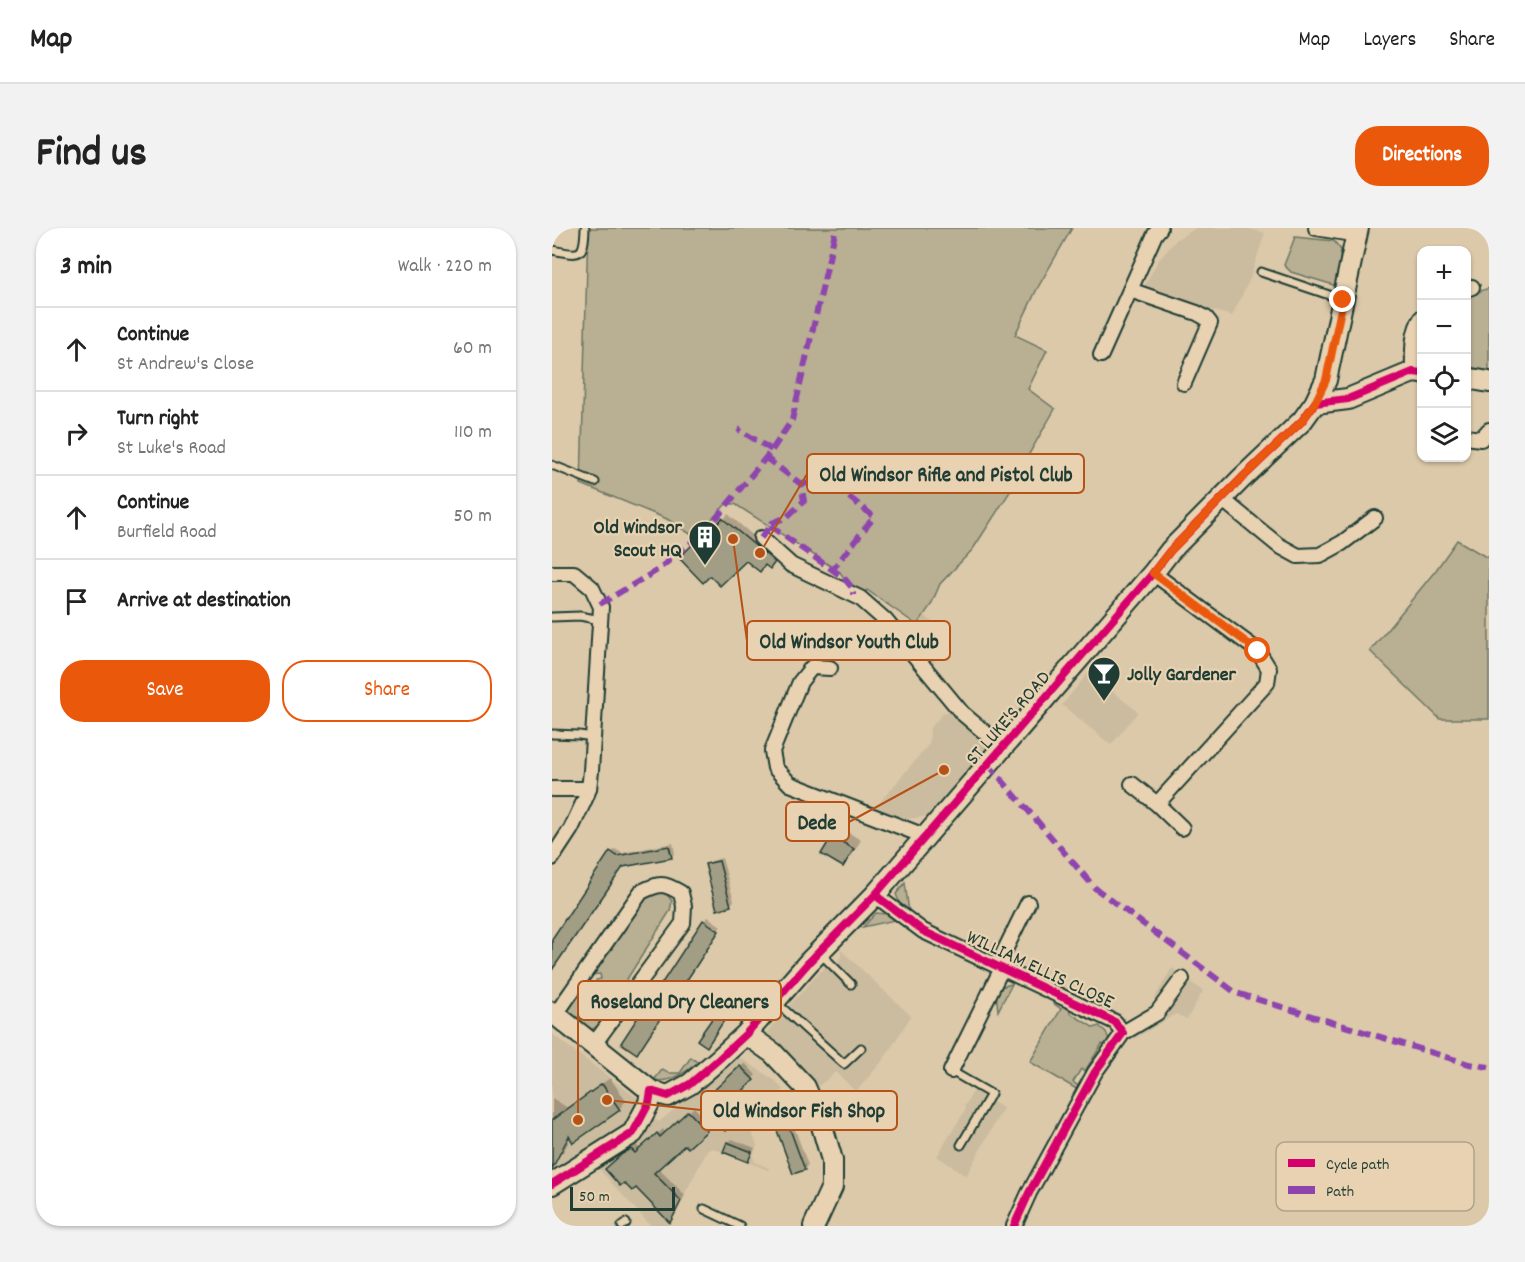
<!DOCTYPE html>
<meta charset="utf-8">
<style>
body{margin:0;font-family:Dekko,sans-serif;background:#f2f2f2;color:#222}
.controls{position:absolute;right:18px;top:18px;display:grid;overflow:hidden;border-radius:12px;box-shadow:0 2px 4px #0004}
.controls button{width:54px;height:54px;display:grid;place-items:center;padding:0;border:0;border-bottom:2px solid #e0e0e0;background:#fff;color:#222;font:30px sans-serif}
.scale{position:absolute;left:18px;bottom:15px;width:105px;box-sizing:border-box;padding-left:6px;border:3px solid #1f3d34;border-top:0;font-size:16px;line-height:21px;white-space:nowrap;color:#1f3d34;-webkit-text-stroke:4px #e8d2b1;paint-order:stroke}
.stop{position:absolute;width:18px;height:18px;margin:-14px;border:4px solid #ea580c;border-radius:50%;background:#fff}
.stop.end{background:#ea580c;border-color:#fff;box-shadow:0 2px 6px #0008}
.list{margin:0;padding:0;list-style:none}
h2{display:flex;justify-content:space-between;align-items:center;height:78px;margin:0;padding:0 24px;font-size:26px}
h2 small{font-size:20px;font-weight:400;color:#767676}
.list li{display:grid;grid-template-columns:39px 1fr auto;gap:18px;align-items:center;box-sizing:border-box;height:84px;padding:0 24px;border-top:2px solid #e0e0e0}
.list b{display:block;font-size:22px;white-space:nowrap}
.list p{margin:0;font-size:20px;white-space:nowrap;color:#767676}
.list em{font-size:20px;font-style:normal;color:#767676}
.actions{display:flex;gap:12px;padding:18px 24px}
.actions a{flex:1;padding:14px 0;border:2px solid #ea580c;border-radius:24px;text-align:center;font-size:21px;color:#ea580c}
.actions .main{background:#ea580c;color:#fff}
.icon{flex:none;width:33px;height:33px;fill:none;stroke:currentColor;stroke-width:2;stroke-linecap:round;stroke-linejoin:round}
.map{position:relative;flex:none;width:937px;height:998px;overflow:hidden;border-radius:24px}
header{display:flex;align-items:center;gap:36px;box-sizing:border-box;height:84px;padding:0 30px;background:#fff;border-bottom:2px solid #e0e0e0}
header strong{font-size:28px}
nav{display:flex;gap:33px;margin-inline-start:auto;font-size:21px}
.intro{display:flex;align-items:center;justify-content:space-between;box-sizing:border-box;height:144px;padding:0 36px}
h1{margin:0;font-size:42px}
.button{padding:15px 27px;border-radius:24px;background:#ea580c;color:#fff;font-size:21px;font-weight:700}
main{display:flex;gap:36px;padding:0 36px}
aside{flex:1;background:#fff;border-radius:24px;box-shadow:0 2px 4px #0004}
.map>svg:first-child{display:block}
.built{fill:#cbbc9f}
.green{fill:#b9af93;stroke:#6c7664;stroke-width:1.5}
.shadow{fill:#0003}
.building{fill:#a29e85;stroke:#1f3d34;stroke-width:1.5}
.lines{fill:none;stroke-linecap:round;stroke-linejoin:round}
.lane-casing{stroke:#1f3d34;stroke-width:11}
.street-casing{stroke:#1f3d34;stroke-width:18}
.secondary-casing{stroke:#1f3d34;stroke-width:24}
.lane{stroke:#e8d2b1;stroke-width:7}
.street{stroke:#e8d2b1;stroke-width:14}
.secondary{stroke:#e8d2b1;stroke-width:20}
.quiet{stroke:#8e44ad;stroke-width:6;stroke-dasharray:12 6;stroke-linecap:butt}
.cycleway-casing{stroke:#e8d2b1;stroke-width:11}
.cycleway{stroke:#d6006c;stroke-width:8}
.route{stroke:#ea580c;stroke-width:8}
.labels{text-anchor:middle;stroke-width:4.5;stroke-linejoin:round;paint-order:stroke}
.poi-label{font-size:20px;font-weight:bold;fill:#1f3d34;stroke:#e8d2b1;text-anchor:end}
.street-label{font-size:20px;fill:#1f3d34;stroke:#e8d2b1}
.key{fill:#e8d2b1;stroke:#aca58c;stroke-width:1.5}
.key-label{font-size:16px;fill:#1f3d34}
.leader{fill:none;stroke:#b65216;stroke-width:2}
.callout-dot{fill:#b65216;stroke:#e8d2b1;stroke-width:2}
.callout{fill:#e8d2b1;stroke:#b65216;stroke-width:2}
.callout-label{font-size:21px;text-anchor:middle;font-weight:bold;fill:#1f3d34}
</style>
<header>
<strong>Map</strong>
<nav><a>Map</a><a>Layers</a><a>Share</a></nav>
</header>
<div class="intro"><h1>Find us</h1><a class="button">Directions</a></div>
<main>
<aside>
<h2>3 min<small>Walk · 220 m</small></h2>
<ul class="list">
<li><svg class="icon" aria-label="ahead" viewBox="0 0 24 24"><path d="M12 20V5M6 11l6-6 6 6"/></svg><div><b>Continue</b><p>St Andrew's Close</p></div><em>60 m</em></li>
<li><svg class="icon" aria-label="right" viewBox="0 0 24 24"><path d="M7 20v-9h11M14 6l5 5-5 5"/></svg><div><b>Turn right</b><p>St Luke's Road</p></div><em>110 m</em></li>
<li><svg class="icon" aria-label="ahead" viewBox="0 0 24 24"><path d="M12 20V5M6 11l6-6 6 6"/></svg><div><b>Continue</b><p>Burfield Road</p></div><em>50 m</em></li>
<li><svg class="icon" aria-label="arrive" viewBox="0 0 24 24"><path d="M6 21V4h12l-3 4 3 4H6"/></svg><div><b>Arrive at destination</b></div></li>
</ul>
<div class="actions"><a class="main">Save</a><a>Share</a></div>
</aside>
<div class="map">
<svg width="937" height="998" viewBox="0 0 937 998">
<rect width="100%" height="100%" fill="#dcc9aa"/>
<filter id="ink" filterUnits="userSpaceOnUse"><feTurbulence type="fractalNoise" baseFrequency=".0167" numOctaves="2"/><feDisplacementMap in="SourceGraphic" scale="12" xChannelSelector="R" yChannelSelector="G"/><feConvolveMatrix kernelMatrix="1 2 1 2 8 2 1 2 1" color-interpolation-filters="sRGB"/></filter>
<g filter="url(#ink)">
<!-- built -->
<path class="built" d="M644 0H694L713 5 698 51 680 88 600 65 592 59 606 33 625 11Z
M372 387 401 411 377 440 353 411Z
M537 444 586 484 559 517 510 477Z
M401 483 442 520 385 587 354 591 323 580 377 516 378 500 392 484Z
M289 722 359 788 332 831 304 864 284 844 260 863 248 842 213 806 254 759 278 734H285L289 729Z
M620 740 651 763 635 791 624 786 582 811 580 796 611 776 602 771Z
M0 806 85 870 87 882 107 894 186 828 224 853 231 862 198 899 205 917 201 929 203 934 217 940 216 942 160 920 155 923 116 998H99L44 938 27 924 0 943Z
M422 862 451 880 414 948 385 928 414 881 412 879Z"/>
<!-- green -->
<path class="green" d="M36 0H520L485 61 463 107 495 122 476 161 503 181 476 228 479 231 421 321 388 356 379 377 365 397 315 362 309 370 301 364 288 344 183 276H174L143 309 115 291 29 256Z
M743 9 782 13 789 22 785 58 739 44 732 37Z
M937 60V149L915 144 914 68Z
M905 312 934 329H937V491H888L818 423 884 342Z
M353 655 357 684 348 677 344 666Z
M101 663 113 664 120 673 118 683 70 759V765H69L66 756 61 757 62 763 56 764 58 771 52 772 55 787C39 809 36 803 18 787L17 779 25 766 40 763V758L45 757 44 752 49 751 48 746 39 747 38 746 44 744 93 669Z
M324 685 334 686 343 692 311 699Z
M460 756 446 783 444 765 448 759Z
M503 772 517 780 518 785 542 800 547 798 554 804 559 817 556 820 550 816 533 843 529 841 521 854 535 864 533 866 478 834 509 781 501 775Z
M139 829 146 835C132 844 119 856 102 852L110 842 117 845H128Z"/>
<!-- shadow -->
<path class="shadow" d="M176 286 226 329 222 334 214 336 194 331 158 346 129 330 146 313 152 320 165 307 161 304Z
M290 601 309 612 299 629 291 637 282 609Z
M121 615 123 625 119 629 71 638 0 742V712L60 624 63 621 70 625Z
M170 630 182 673 178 677 155 637 159 633Z
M156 689 169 698 120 775 152 693Z
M193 835 204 847 172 879 160 867Z
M58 850 74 873 67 881 19 909 12 923 4 931 0 929V870L16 880Z
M233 874 256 937 252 941 219 882 223 878Z
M142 879 159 897 136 918 134 915 106 940 133 967 123 988 118 992 84 958 55 941 77 921 84 917 89 921 111 901 114 905Z
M180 911 203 920 199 928 195 932 173 923 177 914Z"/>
<!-- building -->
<path class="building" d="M170 290 223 334 218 341 213 337 208 344 194 333 168 358 158 348 151 355 127 330 140 317 146 323 163 307 159 304Z
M280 608 302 621 291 639 269 626Z
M117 618 120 630 71 639 0 742V711L58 623 65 628Z
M167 633 179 678 165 682 153 636Z
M151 692 167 703 116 781 115 780 85 826 69 815 94 777 95 778Z
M164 785 173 791 155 819 145 812Z
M188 838 202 852 172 881 157 867Z
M50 856 68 882 21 915 17 908 0 941V892Z
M229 877 253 942 241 946 217 881Z
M170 882 182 895 173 903 161 891Z
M136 883 155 903 136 920 133 917 102 945 129 973 118 995 84 960 80 963 72 955 68 958 53 941 70 926 79 921 83 925 105 905 108 909Z
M175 914 200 924 196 934 171 924Z"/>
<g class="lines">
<defs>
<path id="lane" d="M0 22C27 27 32 31 33 0
M709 44 789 71
M0 237 43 254
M0 389 28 388 48 392
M0 506 27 507 41 509
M269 726 299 756
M225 775 292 836 309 820
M399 843 439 866 409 917
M152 981 188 998
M70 998 74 995"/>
<path id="street" d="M764 0 805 7
M914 61 920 59
M578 62 645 85 654 90 658 95 632 155
M549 127 603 6 608 0
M861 144C861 126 859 105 870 89
M914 209 929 211 937 202
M670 271 726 317 746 328 768 327 790 315 823 290
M209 310 239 337 308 370 333 392 410 485 450 519
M0 345H22L40 360 49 379 39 543 37 561 33 571 19 601 0 630
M601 345 706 423 717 441 715 455 605 576
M278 440 260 439 248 454 220 523 223 540 238 556 375 609
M580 556 605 576 630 600
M0 561H37
M323 667 371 703 563 794 571 805 543 844 477 965 462 998
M4 786 89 664C108 655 111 654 129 665L132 678 131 695 42 816
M571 805 605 785 630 751
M399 843 450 740 451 726 476 675"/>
<path id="secondary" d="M914 150 937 154
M763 175 796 171 861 144 870 145
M0 784 99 863 116 868 138 856 167 831 194 806 257 734 323 667 601 345 618 323 690 250 750 193 763 175 774 152 806 0
M194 806 221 825 253 859 270 898 280 932V959L262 998
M0 956 81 905 97 875 99 863"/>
</defs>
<!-- lane casing -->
<use href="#lane" class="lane-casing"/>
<!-- street casing -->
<use href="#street" class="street-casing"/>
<!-- secondary casing -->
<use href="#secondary" class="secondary-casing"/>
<!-- lane -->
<use href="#lane" class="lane"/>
<!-- street -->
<use href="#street" class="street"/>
<!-- secondary -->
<use href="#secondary" class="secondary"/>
<!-- quiet -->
<path class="quiet" d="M220 222 240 192 284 0
M249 256 277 253 322 289 281 341
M218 298 292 350 301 361V367
M209 310 220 295 235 289 252 273 249 256 214 230
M48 376 104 343 153 304 220 222 186 201
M436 536 543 660 684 765 917 836 937 839"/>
<defs>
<path id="cycleway" d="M323 667 371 703 563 794 571 805 543 844 477 965 462 998
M0 956 81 905 97 875 99 863 116 868 138 856 167 831 194 806 257 734 323 667 601 345 618 323 690 250 750 193 763 175 796 171 861 144 870 145"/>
</defs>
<!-- cycleway casing -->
<use href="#cycleway" class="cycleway-casing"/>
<!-- cycleway -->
<use href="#cycleway" class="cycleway"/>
</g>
</g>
<g class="lines" filter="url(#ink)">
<!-- route -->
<path class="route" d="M706 423 601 345 618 323 690 250 750 193 763 175 774 152 791 72"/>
</g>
<!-- icons -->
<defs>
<symbol id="building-pin" viewBox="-11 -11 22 30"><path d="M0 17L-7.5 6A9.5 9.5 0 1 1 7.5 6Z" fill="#1f3d34" stroke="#e8d2b1"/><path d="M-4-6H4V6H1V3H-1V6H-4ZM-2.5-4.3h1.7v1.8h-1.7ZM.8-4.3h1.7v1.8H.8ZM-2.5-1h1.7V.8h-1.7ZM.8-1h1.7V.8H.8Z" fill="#fff"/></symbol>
<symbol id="bar-pin" viewBox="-11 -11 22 30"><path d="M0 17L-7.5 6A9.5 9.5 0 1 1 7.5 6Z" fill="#1f3d34" stroke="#e8d2b1"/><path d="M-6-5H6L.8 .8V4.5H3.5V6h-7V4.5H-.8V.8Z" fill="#fff"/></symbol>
</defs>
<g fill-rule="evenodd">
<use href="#building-pin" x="134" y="290" width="38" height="52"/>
<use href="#bar-pin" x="533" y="426" width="38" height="52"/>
</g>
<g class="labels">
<!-- poi labels -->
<g class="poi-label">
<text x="130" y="305">Old Windsor<tspan x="130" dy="23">Scout HQ</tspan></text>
<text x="575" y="452" text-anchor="start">Jolly Gardener</text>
</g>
<!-- street labels -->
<g class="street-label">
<text transform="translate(455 489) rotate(-49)" y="7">ST LUKE'S ROAD</text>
<text transform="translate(489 740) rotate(25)" y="7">WILLIAM ELLIS CLOSE</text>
</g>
</g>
<!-- legend -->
<rect x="724" y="914" width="198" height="69" rx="9" class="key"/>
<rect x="736" y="931" width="27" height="8" fill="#d6006c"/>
<rect x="736" y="958" width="27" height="8" fill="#8e44ad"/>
<g class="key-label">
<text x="774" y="941">Cycle path</text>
<text x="774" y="968">Path</text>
</g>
<!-- callouts -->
<path class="leader" d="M208 325L255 246M181 311L195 413M392 542L297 594M26 892L26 773M55 872L149 882"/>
<g class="callout-dot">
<circle cx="208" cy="325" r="6"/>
<circle cx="181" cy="311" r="6"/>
<circle cx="392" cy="542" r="6"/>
<circle cx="26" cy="892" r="6"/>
<circle cx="55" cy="872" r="6"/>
</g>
<g class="callout">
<rect x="255" y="226" width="277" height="39" rx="6"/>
<rect x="195" y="393" width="203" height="39" rx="6"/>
<rect x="234" y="574" width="63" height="39" rx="6"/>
<rect x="26" y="753" width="203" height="39" rx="6"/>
<rect x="149" y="863" width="196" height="39" rx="6"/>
</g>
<g class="callout-label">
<text x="394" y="253">Old Windsor Rifle and Pistol Club</text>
<text x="297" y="420">Old Windsor Youth Club</text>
<text x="265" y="601">Dede</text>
<text x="128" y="780">Roseland Dry Cleaners</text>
<text x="247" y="889">Old Windsor Fish Shop</text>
</g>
</svg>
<div class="controls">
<button>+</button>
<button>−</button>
<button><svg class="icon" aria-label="locate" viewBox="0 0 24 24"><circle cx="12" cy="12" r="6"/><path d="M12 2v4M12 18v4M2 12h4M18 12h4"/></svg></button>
<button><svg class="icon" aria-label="layers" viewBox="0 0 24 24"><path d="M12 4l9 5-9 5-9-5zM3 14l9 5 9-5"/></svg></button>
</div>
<div class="scale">50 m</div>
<div class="stop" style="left:706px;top:423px"></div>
<div class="stop end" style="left:791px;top:72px"></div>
</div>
</main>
